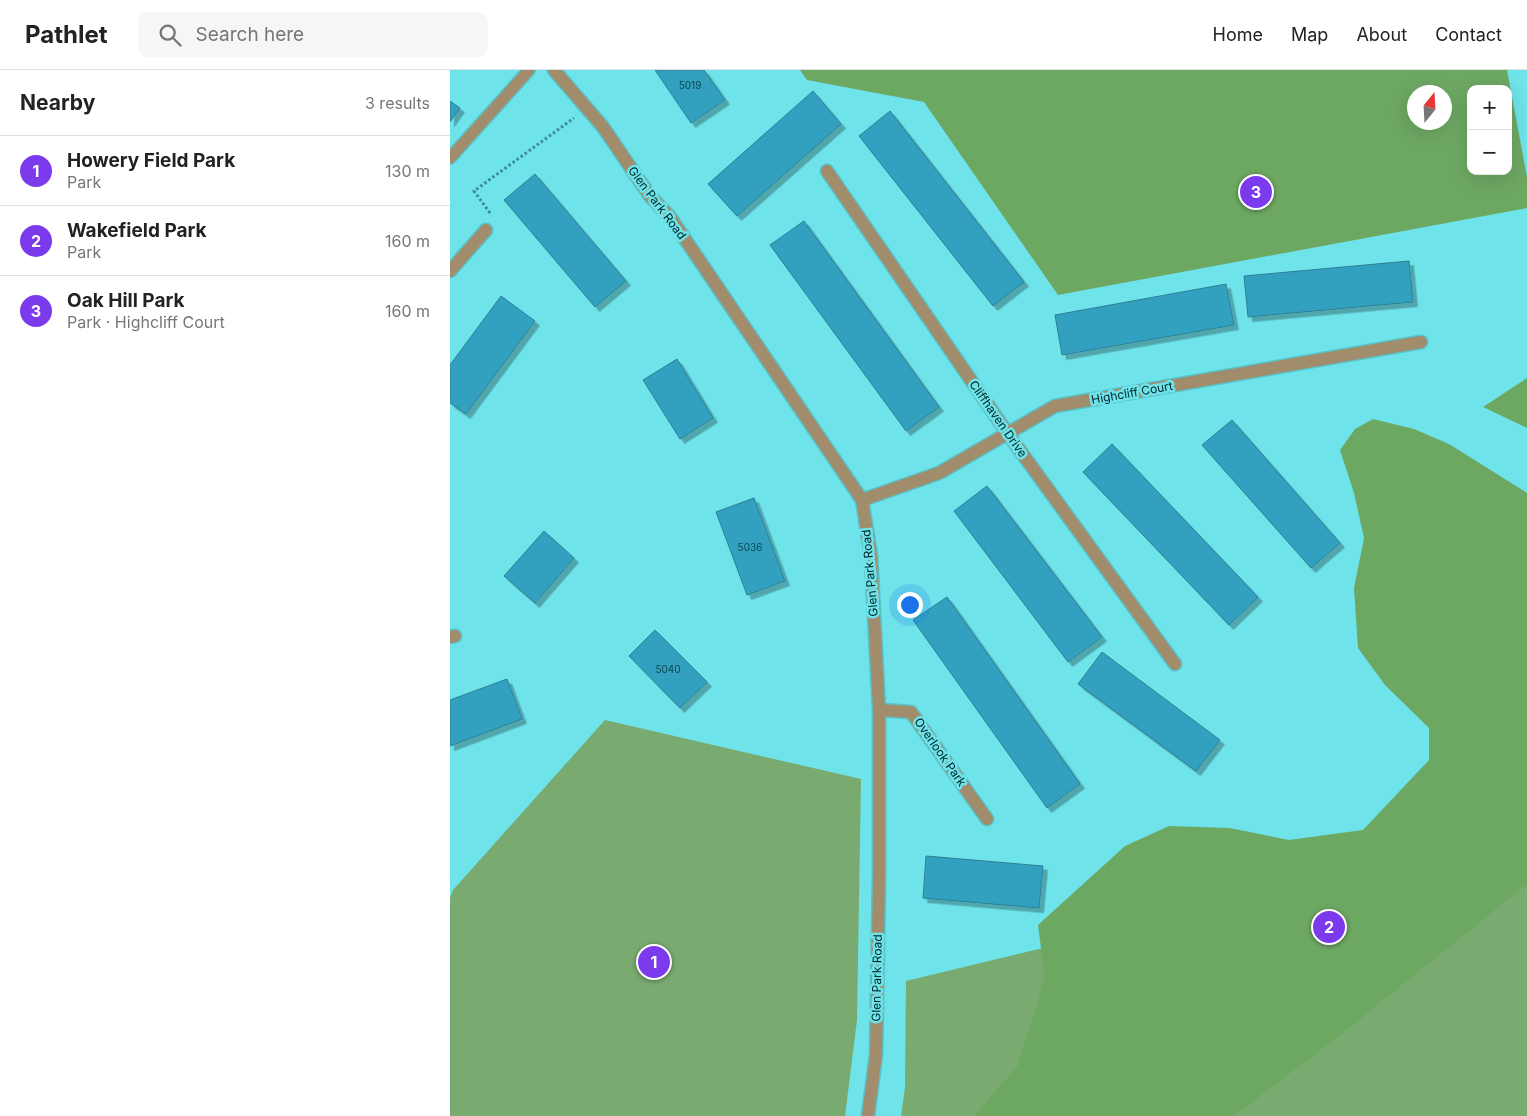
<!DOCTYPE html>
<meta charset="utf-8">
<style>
body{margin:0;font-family:Inter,sans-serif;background:#f6f6f6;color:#222}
.controls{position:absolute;right:15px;top:15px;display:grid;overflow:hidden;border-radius:10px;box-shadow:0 5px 20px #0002}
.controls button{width:45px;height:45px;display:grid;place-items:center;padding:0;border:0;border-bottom:1px solid #e0e0e0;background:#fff;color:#222;font:25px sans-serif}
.compass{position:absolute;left:957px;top:15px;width:45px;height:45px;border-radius:50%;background:#fff;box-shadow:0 5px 20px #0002;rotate:18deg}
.you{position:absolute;left:459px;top:534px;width:18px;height:18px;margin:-12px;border:4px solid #fff;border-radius:50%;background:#1a73e8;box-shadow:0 0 0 8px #1a73e833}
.badge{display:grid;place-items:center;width:32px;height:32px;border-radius:50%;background:#7c3aed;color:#fff;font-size:16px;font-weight:700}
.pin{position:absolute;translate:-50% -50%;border:2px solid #fff;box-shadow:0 1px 5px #0006}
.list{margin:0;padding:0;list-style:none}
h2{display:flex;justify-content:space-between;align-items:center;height:65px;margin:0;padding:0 20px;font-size:21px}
h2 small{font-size:16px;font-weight:400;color:#767676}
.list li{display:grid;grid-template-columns:32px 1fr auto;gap:15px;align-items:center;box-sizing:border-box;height:70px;padding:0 20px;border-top:1px solid #e0e0e0}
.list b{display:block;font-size:19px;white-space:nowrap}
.list p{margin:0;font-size:16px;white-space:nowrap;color:#767676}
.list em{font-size:16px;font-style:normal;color:#767676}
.icon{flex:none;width:28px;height:28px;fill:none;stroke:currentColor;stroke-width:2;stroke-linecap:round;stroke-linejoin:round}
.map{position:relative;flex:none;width:1077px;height:1046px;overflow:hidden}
header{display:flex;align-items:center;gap:30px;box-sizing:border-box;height:70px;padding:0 25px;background:#fff;border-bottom:1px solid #e0e0e0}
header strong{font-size:24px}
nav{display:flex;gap:28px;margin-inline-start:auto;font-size:18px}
.search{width:350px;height:45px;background:#f6f6f6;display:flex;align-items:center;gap:12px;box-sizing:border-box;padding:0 18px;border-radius:10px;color:#767676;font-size:19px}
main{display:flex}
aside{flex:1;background:#fff}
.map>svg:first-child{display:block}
.green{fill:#79ab70}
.forest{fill:#6da863;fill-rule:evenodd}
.building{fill:#33a1bf;stroke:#2d7f96;filter:url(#shadow)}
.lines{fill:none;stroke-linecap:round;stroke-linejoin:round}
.service-casing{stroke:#5ac1c7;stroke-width:14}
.minor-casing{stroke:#5ac1c7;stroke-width:15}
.path{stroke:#3b8b8f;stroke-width:3;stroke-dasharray:2.5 2.5;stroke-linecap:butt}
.service{stroke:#a18d6c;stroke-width:11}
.minor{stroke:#a18d6c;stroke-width:12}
.labels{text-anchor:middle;stroke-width:5;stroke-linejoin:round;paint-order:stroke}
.number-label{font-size:10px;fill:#0d454e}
.street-label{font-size:12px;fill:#002628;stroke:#6ee3ea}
</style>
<header>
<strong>Pathlet</strong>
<div class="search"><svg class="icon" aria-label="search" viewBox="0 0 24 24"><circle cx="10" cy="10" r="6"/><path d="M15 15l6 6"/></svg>Search here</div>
<nav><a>Home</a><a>Map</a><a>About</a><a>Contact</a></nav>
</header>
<main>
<aside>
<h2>Nearby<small>3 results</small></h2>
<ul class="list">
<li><span class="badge">1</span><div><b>Howery Field Park</b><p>Park</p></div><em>130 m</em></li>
<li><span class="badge">2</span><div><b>Wakefield Park</b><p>Park</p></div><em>160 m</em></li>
<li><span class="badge">3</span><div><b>Oak Hill Park</b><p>Park · Highcliff Court</p></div><em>160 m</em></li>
</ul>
</aside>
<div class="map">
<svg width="1077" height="1046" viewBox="0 0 1077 1046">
<defs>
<filter id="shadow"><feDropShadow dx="4.5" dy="4.5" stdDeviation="0" flood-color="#0004"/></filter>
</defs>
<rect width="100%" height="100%" fill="#6ee3ea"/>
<!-- green -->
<path class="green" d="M1077 583V1046H451L455 1017 456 911 905 803Z
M155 650 411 709 407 950 395 1046H0V828L3 820Z"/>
<!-- forest -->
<path class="forest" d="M350 0H1057L1077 107V138L608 225 474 32 357 10ZM1021 19H1058V101H1021ZM994 22V52H964V22Z
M1077 308V358L1033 337Z
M923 349 964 359 999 374 1077 423V814L894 962 784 1046H524L567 997 595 908 588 855 675 776 719 756 780 758 839 770 913 760 979 690V658L935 615 908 578 904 518 914 468 904 423 890 380 905 359Z"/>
<!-- building -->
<path class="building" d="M205 0H254L275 30 241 53Z
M363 21 391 54 287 146 258 114Z
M0 31 10 38 0 52Z
M440 41 574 212 543 236 409 66Z
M85 104 176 211 145 237 54 130Z
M354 151 489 337 456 361 320 175Z
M959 191 963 232 798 247 794 206Z
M776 214 784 255 612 285 605 245Z
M51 226 85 251 16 344 0 333V295Z
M227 289 263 348 230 369 193 310Z
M782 350 890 473 861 498 752 375Z
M662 374 808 527 779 555 633 402Z
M537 416 652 567 618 592 504 441Z
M304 428 335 511 297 525 266 442Z
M94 461 124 488 85 533 54 506Z
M497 527 630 714 597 738 463 550Z
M205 560 257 612 230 638 179 586Z
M652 582 770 670 746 701 628 614Z
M57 609 72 649 0 676V630Z
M476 786 593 796 589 838 473 828Z"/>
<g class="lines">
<defs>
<path id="service" d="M0 88 79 0"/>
<path id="minor" d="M104 0 153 57 200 126 220 147 412 430 421 486 429 640V806L426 985 418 1046
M377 101 558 364 725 594
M0 201 36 160
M412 430 489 403 605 336 971 272
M0 567 5 566
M429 640 461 642 537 749"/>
</defs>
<!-- service casing -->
<use href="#service" class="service-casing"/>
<!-- minor casing -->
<use href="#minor" class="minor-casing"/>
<!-- path -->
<path class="path" d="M40 143 24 121 124 48"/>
<!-- service -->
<use href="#service" class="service"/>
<!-- minor -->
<use href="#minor" class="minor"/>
</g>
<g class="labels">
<!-- number labels -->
<g class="number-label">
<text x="240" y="19">5019</text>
<text x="300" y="481">5036</text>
<text x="218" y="603">5040</text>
</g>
<!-- street labels -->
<g class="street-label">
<text transform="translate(207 133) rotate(53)" y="4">Glen Park Road</text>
<text transform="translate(682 323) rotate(-10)" y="4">Highcliff Court</text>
<text transform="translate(548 349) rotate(55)" y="4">Cliffhaven Drive</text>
<text transform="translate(420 503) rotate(-95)" y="4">Glen Park Road</text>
<text transform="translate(490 682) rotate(55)" y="4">Overlook Park</text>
<text transform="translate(427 908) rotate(-89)" y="4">Glen Park Road</text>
</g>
</g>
</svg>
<div class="controls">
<button>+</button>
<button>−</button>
</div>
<svg class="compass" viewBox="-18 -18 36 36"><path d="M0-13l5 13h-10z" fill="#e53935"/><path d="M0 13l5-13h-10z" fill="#767676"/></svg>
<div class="you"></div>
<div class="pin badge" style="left:204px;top:892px">1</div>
<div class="pin badge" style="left:879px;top:857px">2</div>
<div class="pin badge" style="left:806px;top:122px">3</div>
</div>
</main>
